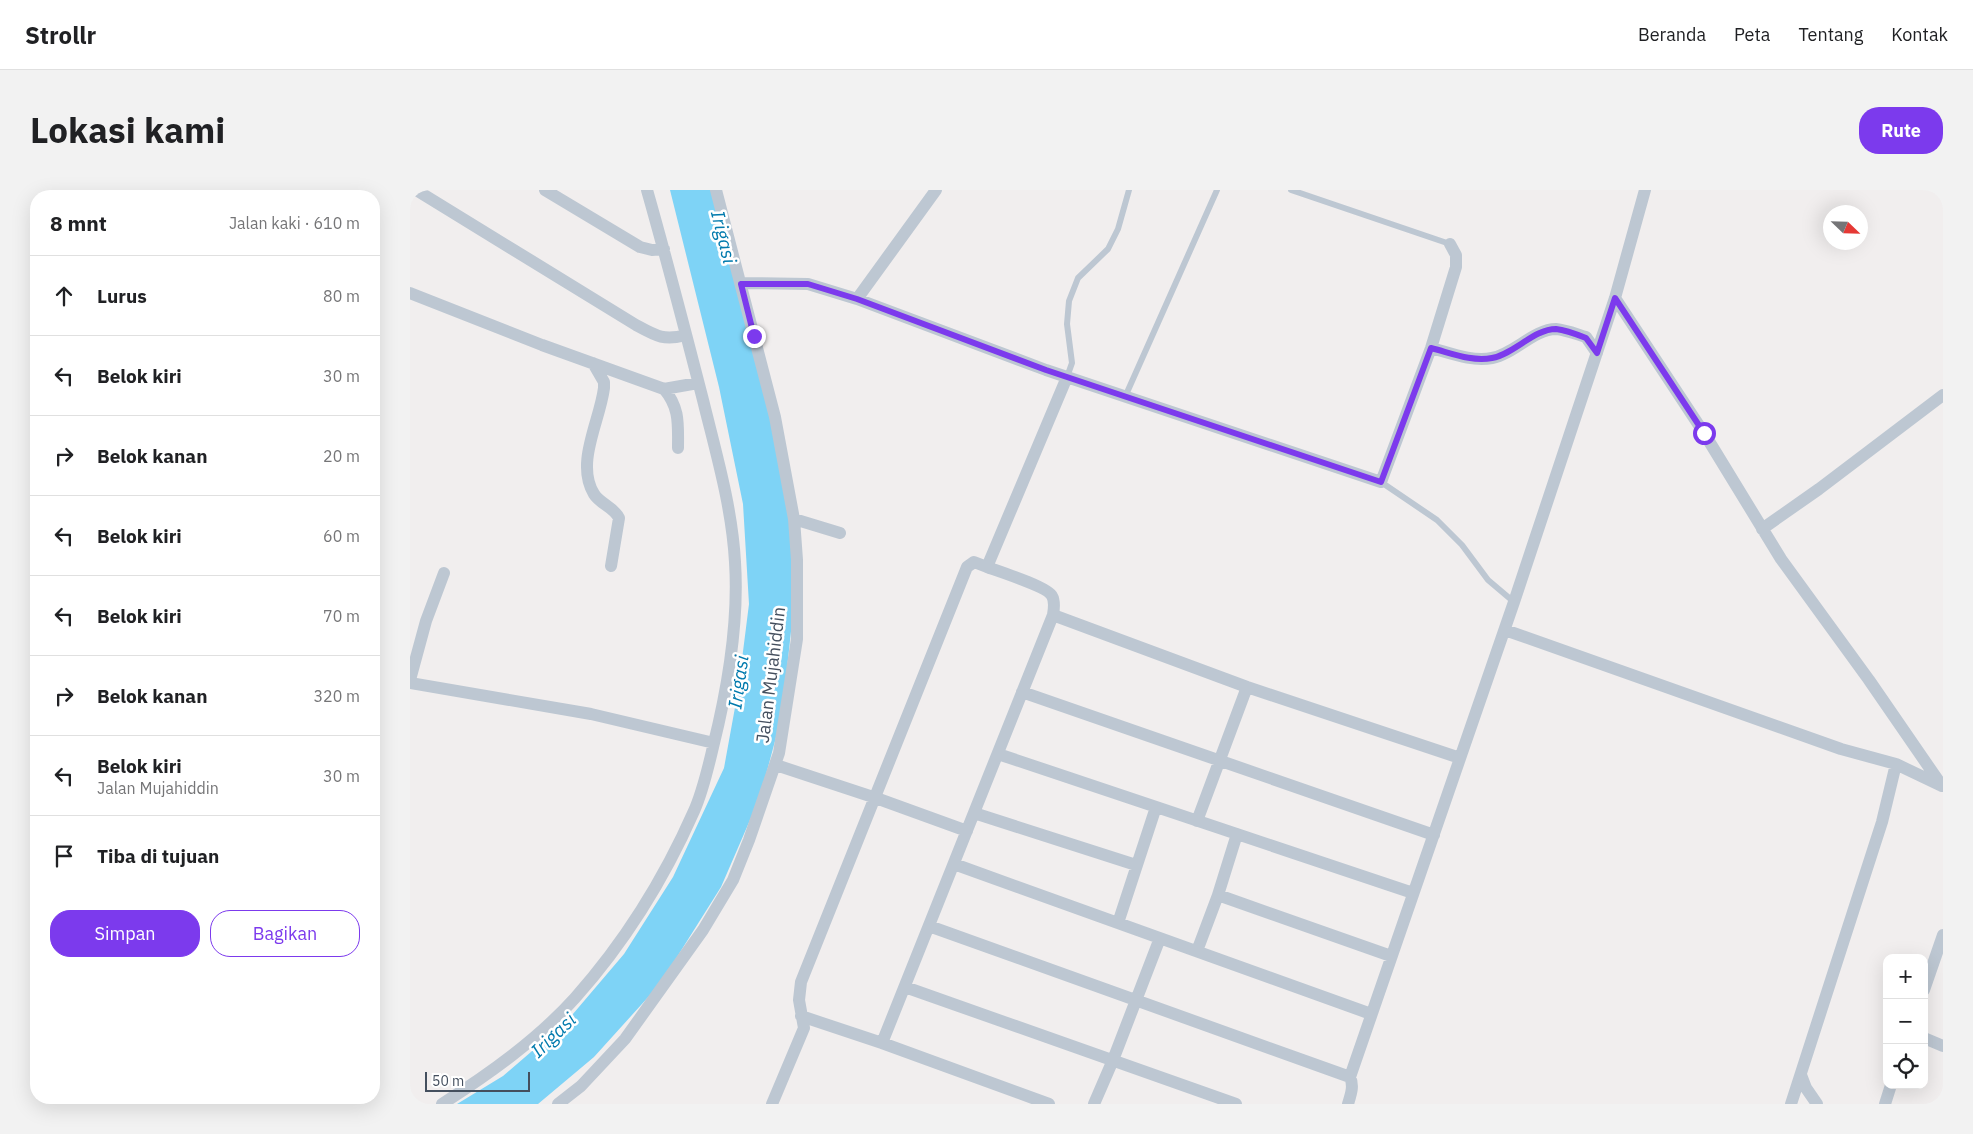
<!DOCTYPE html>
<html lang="id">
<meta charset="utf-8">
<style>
body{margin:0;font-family:"IBM Plex Sans",sans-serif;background:#f2f2f2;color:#202124}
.controls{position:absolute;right:15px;bottom:15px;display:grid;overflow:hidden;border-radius:10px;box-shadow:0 5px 20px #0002}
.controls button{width:45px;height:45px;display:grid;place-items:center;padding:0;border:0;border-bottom:1px solid #e0e0e0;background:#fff;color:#202124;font:25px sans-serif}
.compass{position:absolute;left:1413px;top:15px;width:45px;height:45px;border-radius:50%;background:#fff;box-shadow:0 5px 20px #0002;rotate:113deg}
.scale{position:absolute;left:15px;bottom:12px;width:105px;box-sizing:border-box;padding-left:5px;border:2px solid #444f5e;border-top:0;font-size:14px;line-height:18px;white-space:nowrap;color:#444f5e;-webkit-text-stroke:4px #fff;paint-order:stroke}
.stop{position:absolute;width:15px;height:15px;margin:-11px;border:4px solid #7c3aed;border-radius:50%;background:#fff}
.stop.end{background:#7c3aed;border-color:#fff;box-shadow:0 1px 5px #0008}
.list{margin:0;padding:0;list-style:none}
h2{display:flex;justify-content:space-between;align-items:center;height:65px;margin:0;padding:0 20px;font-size:21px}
h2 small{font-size:16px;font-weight:400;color:#757577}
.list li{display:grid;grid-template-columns:32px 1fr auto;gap:15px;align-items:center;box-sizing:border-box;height:80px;padding:0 20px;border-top:1px solid #e0e0e0}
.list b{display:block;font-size:19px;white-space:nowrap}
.list p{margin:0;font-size:16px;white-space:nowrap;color:#757577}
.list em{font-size:16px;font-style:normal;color:#757577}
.actions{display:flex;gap:10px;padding:15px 20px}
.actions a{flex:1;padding:11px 0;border:1px solid #7c3aed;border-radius:20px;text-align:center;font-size:18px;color:#7c3aed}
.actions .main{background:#7c3aed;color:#fff}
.icon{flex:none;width:28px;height:28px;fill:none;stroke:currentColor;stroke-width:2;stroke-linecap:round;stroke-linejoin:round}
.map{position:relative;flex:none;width:1533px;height:914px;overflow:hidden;border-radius:20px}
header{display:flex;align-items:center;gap:30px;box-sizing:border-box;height:70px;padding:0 25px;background:#fff;border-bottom:1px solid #e0e0e0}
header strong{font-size:24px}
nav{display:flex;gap:28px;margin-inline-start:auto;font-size:18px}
.intro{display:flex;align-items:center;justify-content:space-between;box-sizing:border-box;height:120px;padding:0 30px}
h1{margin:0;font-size:35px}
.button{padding:12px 22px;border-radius:20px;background:#7c3aed;color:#fff;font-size:18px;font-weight:700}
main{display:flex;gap:30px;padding:0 30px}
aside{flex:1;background:#fff;border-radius:20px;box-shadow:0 5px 20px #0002}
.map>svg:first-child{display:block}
.water{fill:#7ed3f6}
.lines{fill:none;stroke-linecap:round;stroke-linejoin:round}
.service{stroke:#bdc7d2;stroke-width:6}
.minor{stroke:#bdc7d2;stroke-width:12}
.route{stroke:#7c3aed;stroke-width:6}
.labels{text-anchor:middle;stroke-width:5;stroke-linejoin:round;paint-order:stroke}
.street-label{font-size:18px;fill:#444f5e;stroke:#fff}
.water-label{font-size:19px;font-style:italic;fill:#017aad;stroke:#fff}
</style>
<header>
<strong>Strollr</strong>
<nav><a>Beranda</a><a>Peta</a><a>Tentang</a><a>Kontak</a></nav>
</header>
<div class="intro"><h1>Lokasi kami</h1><a class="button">Rute</a></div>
<main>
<aside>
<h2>8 mnt<small>Jalan kaki · 610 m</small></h2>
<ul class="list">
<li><svg class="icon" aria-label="ahead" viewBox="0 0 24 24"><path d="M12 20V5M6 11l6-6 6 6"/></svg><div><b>Lurus</b></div><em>80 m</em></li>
<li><svg class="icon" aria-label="left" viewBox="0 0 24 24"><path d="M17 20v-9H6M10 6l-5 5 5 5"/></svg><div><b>Belok kiri</b></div><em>30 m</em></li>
<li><svg class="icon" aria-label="right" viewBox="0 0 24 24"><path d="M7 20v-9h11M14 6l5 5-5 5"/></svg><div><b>Belok kanan</b></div><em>20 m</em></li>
<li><svg class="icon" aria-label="left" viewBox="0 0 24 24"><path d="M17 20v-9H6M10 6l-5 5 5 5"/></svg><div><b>Belok kiri</b></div><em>60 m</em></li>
<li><svg class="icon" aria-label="left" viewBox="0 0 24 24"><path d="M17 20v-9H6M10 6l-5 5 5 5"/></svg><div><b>Belok kiri</b></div><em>70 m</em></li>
<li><svg class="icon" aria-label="right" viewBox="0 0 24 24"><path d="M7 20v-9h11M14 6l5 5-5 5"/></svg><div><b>Belok kanan</b></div><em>320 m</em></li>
<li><svg class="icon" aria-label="left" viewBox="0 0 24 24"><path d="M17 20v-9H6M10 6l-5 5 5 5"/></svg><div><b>Belok kiri</b><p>Jalan Mujahiddin</p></div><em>30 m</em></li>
<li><svg class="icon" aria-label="arrive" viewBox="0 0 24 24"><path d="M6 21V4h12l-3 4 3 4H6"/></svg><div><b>Tiba di tujuan</b></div></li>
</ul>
<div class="actions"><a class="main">Simpan</a><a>Bagikan</a></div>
</aside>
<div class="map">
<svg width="1533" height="914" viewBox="0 0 1533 914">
<rect width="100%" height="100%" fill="#f1eeee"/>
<!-- water -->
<path class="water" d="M260 0H303L363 230 380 322 385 404 372 525 350 607 311 697 250 794 184 867 128 914H47L93 886 157 831 214 764 263 687 314 578 328 501 339 414 333 314 309 197Z"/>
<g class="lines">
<!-- service -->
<path class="service" d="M881 0 1040 54
M657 187 662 173 657 134 659 111 668 88 698 59 708 39 719 0
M715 207 807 0
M971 292 1027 330 1052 355 1078 390 1104 412"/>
<!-- minor -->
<path class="minor" d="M6 0 226 135C246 146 254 151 276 145
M135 0 230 57 242 60 254 59
M331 93 398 94 447 109 636 180 971 292 1021 158 1046 77V65L1040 54
M0 103 132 155 254 199 288 193
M1205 108 1294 243 1371 369 1459 490 1532 596
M447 109 526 0
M1021 158C1040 163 1062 172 1082 168 1104 164 1124 139 1146 139 1156 140 1166 144 1176 147L1187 163
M183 173 194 192V198C190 231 165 273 184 304 190 314 204 317 209 328L201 376
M254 199C270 218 268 234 268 258
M384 329 430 343
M1352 339 1409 299 1533 205
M577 377C588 381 638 397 642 406 645 411 644 419 643 425L837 497 1050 568
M1095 440 1431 559 1486 574 1530 595
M0 490 16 431 34 383
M0 493 181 524 304 553
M612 502 1024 645
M588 564 1003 703
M366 575 466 608 557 641
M564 623 726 675
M787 631 837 497
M544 674 961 824
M808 705 981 766
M708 733 746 617
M519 736 940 887C944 896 941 904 938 914
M787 761 808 705 827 644
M495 797 826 914
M1514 800 1533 745
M391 826 472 853 643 425
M1514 848 1533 856
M472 853 639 914
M1391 885 1396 898 1407 914
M940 887 1104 412 1205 108 1235 0
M32 914C79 884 127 850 165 808 214 753 254 689 284 621 293 601 298 578 303 557 318 497 329 434 325 372 322 317 306 263 293 210 275 140 257 70 237 0
M148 914 171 896 215 849 293 740 323 690 339 650 369 563 387 449V370L384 329 365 227 306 0
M362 914 394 838 389 810 391 792 557 377 564 372 577 377 657 187
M684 914 703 870 750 748
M1381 914 1472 632 1486 574
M1475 914 1481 895"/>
</g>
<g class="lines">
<!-- route -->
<path class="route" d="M344 146 331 94H398L447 109 636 180 971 292 1021 158C1041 163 1062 172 1082 168 1104 164 1124 139 1146 139 1156 140 1166 144 1176 148L1187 163 1205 108 1294 243"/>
</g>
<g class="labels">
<!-- street labels -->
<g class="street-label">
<text transform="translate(361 485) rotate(-83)" y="6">Jalan Mujahiddin</text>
</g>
<!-- water labels -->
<g class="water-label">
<text transform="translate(314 47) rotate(76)" y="7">Irigasi</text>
<text transform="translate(328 492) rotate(-82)" y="7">Irigasi</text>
<text transform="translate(143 845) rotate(-44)" y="7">Irigasi</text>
</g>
</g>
</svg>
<div class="controls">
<button>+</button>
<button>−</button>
<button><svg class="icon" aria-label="locate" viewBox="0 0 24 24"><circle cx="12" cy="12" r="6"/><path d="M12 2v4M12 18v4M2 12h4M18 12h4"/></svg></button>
</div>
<svg class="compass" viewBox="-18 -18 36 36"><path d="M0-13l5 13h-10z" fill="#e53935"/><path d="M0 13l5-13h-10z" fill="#757577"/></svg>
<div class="scale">50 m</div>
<div class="stop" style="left:1294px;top:243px"></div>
<div class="stop end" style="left:344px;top:146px"></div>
</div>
</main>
